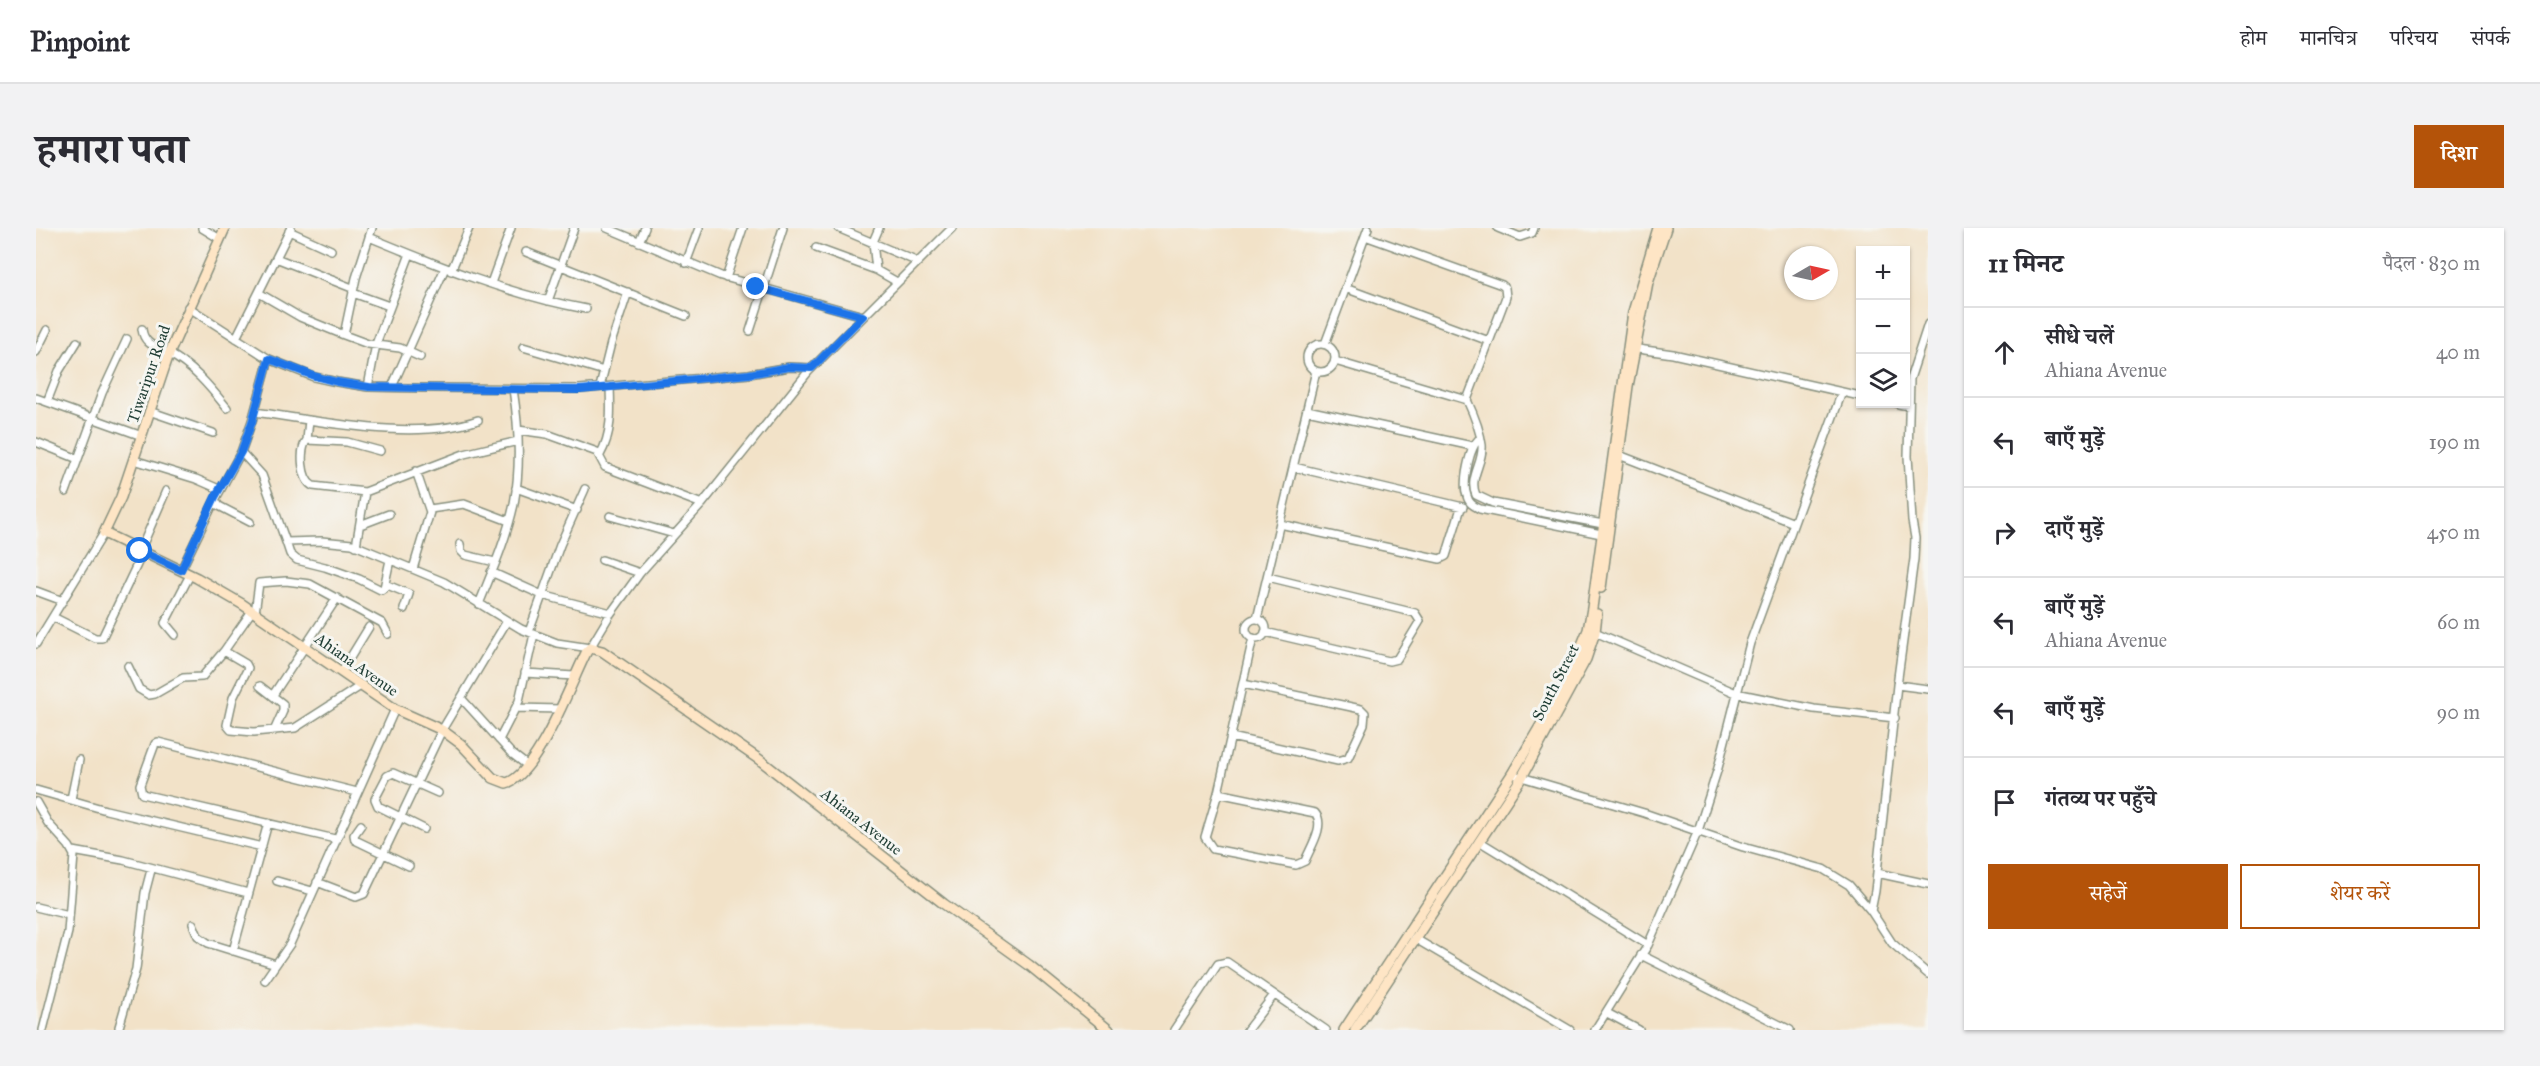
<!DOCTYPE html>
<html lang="hi">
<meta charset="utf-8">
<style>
body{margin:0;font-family:"IM FELL Great Primer","Noto Serif Devanagari",serif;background:#f2f2f3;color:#2b2b33}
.controls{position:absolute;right:18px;top:18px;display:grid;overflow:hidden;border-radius:0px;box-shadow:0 2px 4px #0004}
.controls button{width:54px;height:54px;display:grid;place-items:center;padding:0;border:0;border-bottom:2px solid #e1e1e2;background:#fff;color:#2b2b33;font:30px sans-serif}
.compass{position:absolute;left:1748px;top:18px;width:54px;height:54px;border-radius:50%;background:#fff;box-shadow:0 2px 4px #0004;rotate:81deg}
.stop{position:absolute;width:18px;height:18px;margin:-14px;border:4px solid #1a73e8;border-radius:50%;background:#fff}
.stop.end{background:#1a73e8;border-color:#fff;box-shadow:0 2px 6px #0008}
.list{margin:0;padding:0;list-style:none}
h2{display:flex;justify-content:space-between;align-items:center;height:78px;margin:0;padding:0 24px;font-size:26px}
h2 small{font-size:20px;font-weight:400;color:#7c7c81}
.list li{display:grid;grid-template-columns:39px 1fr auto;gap:18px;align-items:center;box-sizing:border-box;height:90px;padding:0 24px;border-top:2px solid #e1e1e2}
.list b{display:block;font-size:22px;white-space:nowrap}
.list p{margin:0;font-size:20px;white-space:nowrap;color:#7c7c81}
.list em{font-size:20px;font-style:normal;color:#7c7c81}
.actions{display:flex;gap:12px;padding:18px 24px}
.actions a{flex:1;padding:14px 0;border:2px solid #b45309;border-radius:0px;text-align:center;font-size:21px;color:#b45309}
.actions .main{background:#b45309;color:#fff}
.icon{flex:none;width:33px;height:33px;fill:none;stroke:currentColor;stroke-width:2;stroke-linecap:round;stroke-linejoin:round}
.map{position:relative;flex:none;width:1892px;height:802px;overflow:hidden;border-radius:0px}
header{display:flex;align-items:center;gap:36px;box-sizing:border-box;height:84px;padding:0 30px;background:#fff;border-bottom:2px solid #e1e1e2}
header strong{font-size:28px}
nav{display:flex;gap:33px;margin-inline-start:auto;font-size:21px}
.intro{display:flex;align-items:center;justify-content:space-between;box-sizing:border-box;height:144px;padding:0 36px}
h1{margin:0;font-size:42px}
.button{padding:15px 27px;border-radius:0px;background:#b45309;color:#fff;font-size:21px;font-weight:700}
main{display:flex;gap:36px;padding:0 36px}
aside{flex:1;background:#fff;border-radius:0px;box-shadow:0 2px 4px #0004}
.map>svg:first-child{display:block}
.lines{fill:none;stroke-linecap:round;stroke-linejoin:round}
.street-casing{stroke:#88907e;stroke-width:10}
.secondary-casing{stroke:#88907e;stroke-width:12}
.street{stroke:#fff;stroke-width:7}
.secondary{stroke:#fee5c5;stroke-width:9}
.route{stroke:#1a73e8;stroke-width:8}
.labels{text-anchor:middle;stroke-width:6;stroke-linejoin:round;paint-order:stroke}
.street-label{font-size:16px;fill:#1f3d34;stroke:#f6f6f2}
</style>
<header>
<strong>Pinpoint</strong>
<nav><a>होम</a><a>मानचित्र</a><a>परिचय</a><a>संपर्क</a></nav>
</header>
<div class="intro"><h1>हमारा पता</h1><a class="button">दिशा</a></div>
<main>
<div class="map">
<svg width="1892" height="802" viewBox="0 0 1892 802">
<rect width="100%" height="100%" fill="#f6f6f2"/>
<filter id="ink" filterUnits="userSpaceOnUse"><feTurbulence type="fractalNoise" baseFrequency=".0167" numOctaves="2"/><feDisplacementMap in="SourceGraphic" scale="12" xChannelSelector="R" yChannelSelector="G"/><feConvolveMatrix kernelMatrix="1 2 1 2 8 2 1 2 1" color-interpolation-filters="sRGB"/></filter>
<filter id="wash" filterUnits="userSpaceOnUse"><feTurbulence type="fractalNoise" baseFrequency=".008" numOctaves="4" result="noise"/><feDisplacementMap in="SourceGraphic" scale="24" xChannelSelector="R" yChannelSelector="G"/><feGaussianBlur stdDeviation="1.35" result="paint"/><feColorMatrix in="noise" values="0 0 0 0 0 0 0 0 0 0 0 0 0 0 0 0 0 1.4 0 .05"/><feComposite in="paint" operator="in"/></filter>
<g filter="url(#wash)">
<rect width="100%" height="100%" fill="#f2e2c8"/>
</g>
<g filter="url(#ink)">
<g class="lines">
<defs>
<path id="street" d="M166 0 184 11
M571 0 685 48 827 88
M802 0 882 34
M1462 0 1484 9 1496 5 1498 0
M253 3 295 22
M333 9C403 38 474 67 550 81
M603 14 609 0
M780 20 840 42 861 54
M490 24 650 88
M240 30 316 60 317 65 353 78
M650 35 663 0
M840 42 837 14 843 0
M415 43 433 0
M690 50 707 0
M455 55 475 0
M1309 60 1453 113
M223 65 264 89 308 107 332 116 364 120 384 129
M512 73 538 0
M152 79 233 131 216 193 205 224 226 247 250 314 285 313 316 316 408 354 485 401 521 415 554 420 575 385 604 345 666 276 772 144 916 0
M106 101C108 117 120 118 132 125 157 138 174 159 191 180
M714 103 747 0
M308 107 320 50 336 0
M200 110 255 0
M1271 130a14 14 0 1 1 28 0a14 14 0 1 1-28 0Z
M1289 116 1332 0
M487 119 568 143
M1595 120 1637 126 1824 168
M0 124 11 102
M233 131 278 149 301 154 332 159 387 160 544 161 713 146 753 139 776 140
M1299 133 1431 172 1470 69 1469 60 1466 57 1329 8
M332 159 340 116 374 26
M356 159 409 40
M564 159 575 115 592 64
M0 170 106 208
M1431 172C1438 187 1444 201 1446 217 1448 234 1432 250 1440 267L1457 275 1572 297
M11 174 23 143 41 114
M1862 176 1873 178
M1271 182 1436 218
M113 183 177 205
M219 184C285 193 379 214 442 192
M482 202 511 206 561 224 569 239 666 276
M1444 210C1433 219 1426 256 1431 268 1433 276 1438 278 1444 281L1570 307
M271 212 273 192
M0 214 42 231
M344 223 311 214 271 212C263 221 265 252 277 258L329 264 428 226 482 213
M205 224 179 272 183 278 214 294
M564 227C576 206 575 183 574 159
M1583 227 1758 295
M98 232 160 251 183 261
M1258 239 1427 279
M480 260 541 282
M30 264 66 165 91 111
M394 281 428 276 473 293
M574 288 638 306
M1244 296 1404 331 1410 328 1425 280
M324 297 353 286
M250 314 254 326 261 332 289 339 323 351 345 362 348 360 354 332
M424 316 425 323 429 327 459 334
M320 318 329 264
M104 323 130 263
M566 332 604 345
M377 341 394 284 380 243
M145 342 179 272
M455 344 506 367 575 385
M349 356 373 366 368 381
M0 363 27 373
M443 376C456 344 471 309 478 276 485 238 483 199 477 161
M219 385 223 355 250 353 274 356 346 395 352 406
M17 389 59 410H66L107 324
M1221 391 1280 143
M1210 401a10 10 0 1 1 20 0a10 10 0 1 1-20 0Z
M493 404 524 317 549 261
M1229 404 1353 433 1361 431 1384 393 1379 385 1232 349
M1559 404 1700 465 1778 481 1859 490
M139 407 129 395 154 347
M0 416 68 305
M188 423 210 436 212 440 197 470 191 497 195 502 218 504 259 500 326 457
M92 438 103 461 113 467 119 466 147 450 166 449 188 423 216 383
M306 443 333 399
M489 445 538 448
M1861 457 1892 461
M224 458 247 476V483L238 503
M237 467 301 370
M426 471 475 525 492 538
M480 480 525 481
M1195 509 1302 533 1312 530 1328 496 1329 485 1325 481 1207 456
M463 512 483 473 498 406
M1482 548 1608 585 1707 619 1787 641 1813 657 1835 683 1856 715 1892 746
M0 562 70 582 226 619
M1182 565 1279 585C1290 597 1274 620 1269 633L1260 637 1177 621 1169 609 1182 565 1217 410
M35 571 43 532
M0 574 12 595 33 618 38 627 32 704 7 802
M325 597 318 607 319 612 373 638
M388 601 342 578 339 571 351 548 357 545 402 565
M299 611 106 566 104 557 119 516 122 514 321 564
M1443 613 1612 717
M37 623 87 632 212 665
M1841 645 1892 656
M241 653 276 663
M281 654 320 669 328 666 406 502 471 393
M0 679 33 687
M1835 683 1839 663 1861 457 1878 331 1879 310 1876 293 1872 228 1874 151 1892 96
M157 696 162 708 172 715 240 736
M1378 710 1534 802
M197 723 232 595
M1605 727 1754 802
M229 752 254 716 359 481
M1571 785 1603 802
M83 799 100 741 109 665 115 642
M1138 802 1182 736 1191 734 1290 802
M1211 802 1238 767
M1559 802 1612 717 1662 603 1682 540 1714 415 1806 164"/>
<path id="secondary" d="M189 0 133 126 85 269 68 305 161 350 206 376 359 481 406 502 425 516 457 550 470 555C501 548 536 452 551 423L554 420 566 423 724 532 908 676 993 737 1073 802
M1565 360 1592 158 1612 54 1630 0
M1308 802 1476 546 1533 449 1552 402 1556 380 1597 84 1622 0
M1319 802 1486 549 1550 431 1559 404 1561 386"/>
</defs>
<!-- street casing -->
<use href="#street" class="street-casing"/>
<!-- secondary casing -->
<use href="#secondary" class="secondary-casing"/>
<!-- street -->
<use href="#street" class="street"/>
<!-- secondary -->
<use href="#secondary" class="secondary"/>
</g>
</g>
<g class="lines" filter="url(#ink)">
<!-- route -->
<path class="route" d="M104 323 145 342 179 269 205 224 216 194 233 131 278 148 301 154 333 159 387 160 544 162 713 146 753 139 776 140 827 88 720 59"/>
</g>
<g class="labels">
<!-- street labels -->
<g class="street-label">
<text transform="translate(112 146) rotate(-71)" y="6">Tiwaripur Road</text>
<text transform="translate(321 436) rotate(35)" y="6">Ahiana Avenue</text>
<text transform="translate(1519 454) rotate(-63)" y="6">South Street</text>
<text transform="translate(826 593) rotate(38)" y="6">Ahiana Avenue</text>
</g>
</g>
</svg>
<div class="controls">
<button>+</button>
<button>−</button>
<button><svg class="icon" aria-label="layers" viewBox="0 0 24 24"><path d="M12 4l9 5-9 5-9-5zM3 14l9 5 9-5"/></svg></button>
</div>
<svg class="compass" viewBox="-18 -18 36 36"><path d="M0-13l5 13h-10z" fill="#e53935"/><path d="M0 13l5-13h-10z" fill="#7c7c81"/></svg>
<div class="stop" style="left:104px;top:323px"></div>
<div class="stop end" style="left:720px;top:59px"></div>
</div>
<aside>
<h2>11 मिनट<small>पैदल · 830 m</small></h2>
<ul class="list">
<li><svg class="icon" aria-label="ahead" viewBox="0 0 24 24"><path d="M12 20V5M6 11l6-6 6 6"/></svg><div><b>सीधे चलें</b><p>Ahiana Avenue</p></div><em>40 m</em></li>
<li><svg class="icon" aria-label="left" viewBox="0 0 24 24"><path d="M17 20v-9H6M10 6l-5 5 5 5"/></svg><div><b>बाएँ मुड़ें</b></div><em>190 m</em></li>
<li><svg class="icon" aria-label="right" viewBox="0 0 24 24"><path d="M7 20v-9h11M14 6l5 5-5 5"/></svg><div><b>दाएँ मुड़ें</b></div><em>450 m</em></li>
<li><svg class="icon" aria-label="left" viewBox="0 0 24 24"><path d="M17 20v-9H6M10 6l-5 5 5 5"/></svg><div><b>बाएँ मुड़ें</b><p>Ahiana Avenue</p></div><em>60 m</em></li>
<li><svg class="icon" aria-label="left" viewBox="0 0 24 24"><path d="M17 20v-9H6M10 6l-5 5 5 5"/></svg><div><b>बाएँ मुड़ें</b></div><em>90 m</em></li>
<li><svg class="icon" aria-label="arrive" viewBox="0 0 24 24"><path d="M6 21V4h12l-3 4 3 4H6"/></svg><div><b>गंतव्य पर पहुँचे</b></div></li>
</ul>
<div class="actions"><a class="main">सहेजें</a><a>शेयर करें</a></div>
</aside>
</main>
